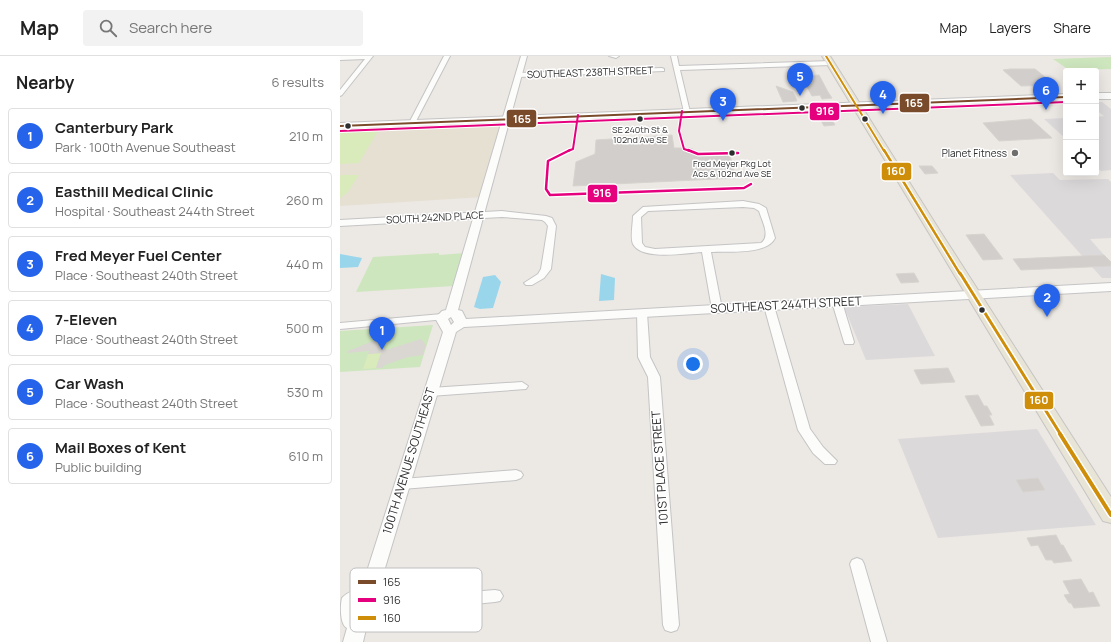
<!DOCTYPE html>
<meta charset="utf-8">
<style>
body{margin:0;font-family:Manrope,sans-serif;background:#f2f2f2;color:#222}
.controls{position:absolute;right:12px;top:12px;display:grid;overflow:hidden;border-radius:4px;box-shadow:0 4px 16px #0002}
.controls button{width:36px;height:36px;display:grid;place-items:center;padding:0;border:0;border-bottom:1px solid #e0e0e0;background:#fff;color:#222;font:20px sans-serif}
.you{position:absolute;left:353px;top:308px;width:14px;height:14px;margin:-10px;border:3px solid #fff;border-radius:50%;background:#1a73e8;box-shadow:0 0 0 6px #1a73e833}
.badge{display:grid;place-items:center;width:26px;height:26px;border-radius:50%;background:#2563eb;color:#fff;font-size:13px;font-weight:700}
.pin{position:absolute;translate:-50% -33px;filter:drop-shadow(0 1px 2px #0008)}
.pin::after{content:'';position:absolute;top:21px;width:14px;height:12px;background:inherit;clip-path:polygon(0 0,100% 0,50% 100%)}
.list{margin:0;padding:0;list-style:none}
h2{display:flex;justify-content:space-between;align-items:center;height:52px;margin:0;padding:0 16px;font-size:17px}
h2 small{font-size:13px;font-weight:400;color:#767676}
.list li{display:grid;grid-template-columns:26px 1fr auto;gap:12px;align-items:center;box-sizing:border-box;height:56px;margin:0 8px 8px;padding:0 8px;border:1px solid #e0e0e0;border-radius:4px}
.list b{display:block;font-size:15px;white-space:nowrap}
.list p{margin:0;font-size:13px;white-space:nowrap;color:#767676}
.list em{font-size:13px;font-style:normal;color:#767676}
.icon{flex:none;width:22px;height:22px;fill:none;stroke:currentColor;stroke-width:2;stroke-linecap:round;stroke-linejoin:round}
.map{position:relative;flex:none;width:771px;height:586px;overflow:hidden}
header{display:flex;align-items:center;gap:24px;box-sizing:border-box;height:56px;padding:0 20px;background:#fff;border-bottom:1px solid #e0e0e0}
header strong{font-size:19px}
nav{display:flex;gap:22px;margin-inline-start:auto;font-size:14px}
.search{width:280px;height:36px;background:#f2f2f2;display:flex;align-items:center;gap:10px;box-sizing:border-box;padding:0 14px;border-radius:4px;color:#767676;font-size:15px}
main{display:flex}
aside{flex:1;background:#fff}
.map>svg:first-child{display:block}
.industrial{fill:#dcd9db}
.education{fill:#e6e0d3}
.green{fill:#cee6be}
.pitch{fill:#d9eabb}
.plaza{fill:#dad6d2}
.water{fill:#99d6ec}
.building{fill:#d1cecb;stroke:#d7d4d0}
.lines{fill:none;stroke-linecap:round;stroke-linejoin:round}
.minor-casing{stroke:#c5c4c5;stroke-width:2}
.tertiary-casing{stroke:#c5c4c5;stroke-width:2}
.secondary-casing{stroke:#c5c4c5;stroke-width:2}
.primary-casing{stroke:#c6c5c4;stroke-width:2}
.minor{fill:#fcfcfb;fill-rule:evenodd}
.tertiary{fill:#fcfcfb;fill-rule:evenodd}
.secondary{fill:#fcfcfb;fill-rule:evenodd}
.primary{fill:#e8e4d6;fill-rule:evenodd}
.bus-1-casing{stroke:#fff;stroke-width:4}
.bus-2-far1-casing{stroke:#fff;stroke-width:4}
.bus-2-casing{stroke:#fff;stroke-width:5}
.bus-3-far3-casing{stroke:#fff;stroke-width:4}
.bus-3-far2-casing{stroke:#fff;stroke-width:5}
.bus-3-far1-casing{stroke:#fff;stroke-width:6}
.bus-3-casing{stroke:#fff;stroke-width:7}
.bus-1{stroke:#7a4b2a;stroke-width:2}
.bus-2-far1{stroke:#e5007d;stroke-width:2}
.bus-2{stroke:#e5007d;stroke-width:2.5}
.bus-3-far3{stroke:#cf8e09;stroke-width:2}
.bus-3-far2{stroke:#cf8e09;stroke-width:2.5}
.bus-3-far1{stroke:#cf8e09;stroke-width:3}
.bus-3{stroke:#cf8e09;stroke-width:4}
.bus-dot{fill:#2e2e2e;stroke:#fff;stroke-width:1.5}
.poi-dot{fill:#706f6e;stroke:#fff;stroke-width:1.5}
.labels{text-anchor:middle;stroke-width:3;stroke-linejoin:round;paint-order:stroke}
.far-bus-label{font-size:9px;fill:#2e2e2e;stroke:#fff}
.far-street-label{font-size:10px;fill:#2e2e2e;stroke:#fff}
.far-poi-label{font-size:10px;fill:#2e2e2e;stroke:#fff;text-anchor:end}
.street-label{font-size:12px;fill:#2e2e2e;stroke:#fff}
.key{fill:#fff;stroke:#c0c0c0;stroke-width:1}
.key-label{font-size:11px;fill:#2e2e2e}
.line-badge{stroke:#fff;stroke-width:1.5}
.badge-label{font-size:11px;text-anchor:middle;font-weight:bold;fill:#fff}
</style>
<header>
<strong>Map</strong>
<div class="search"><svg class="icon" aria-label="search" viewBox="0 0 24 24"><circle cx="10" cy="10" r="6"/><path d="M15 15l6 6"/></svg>Search here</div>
<nav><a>Map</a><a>Layers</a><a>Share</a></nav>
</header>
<main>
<aside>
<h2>Nearby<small>6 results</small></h2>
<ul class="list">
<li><span class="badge">1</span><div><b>Canterbury Park</b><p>Park · 100th Avenue Southeast</p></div><em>210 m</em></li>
<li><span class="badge">2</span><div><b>Easthill Medical Clinic</b><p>Hospital · Southeast 244th Street</p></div><em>260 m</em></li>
<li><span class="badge">3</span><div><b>Fred Meyer Fuel Center</b><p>Place · Southeast 240th Street</p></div><em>440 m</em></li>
<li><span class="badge">4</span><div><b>7-Eleven</b><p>Place · Southeast 240th Street</p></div><em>500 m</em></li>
<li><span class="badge">5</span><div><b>Car Wash</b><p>Place · Southeast 240th Street</p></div><em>530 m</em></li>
<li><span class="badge">6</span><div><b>Mail Boxes of Kent</b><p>Public building</p></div><em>610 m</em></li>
</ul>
</aside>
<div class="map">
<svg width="771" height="586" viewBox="0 0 771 586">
<rect width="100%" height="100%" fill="#ece8e4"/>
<!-- industrial -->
<path class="industrial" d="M756 46H762L771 53V114L761 115 756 111V61L764 60 756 54Z
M726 62V83L704 63Z
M713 117 720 124 768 123 771 126V182L750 183 771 207V222H762L670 119Z
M568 248 595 300 526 304 504 251Z
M697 373 756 469 598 482 558 383Z"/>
<!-- education -->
<path class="education" d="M165 63 143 141 0 150V70Z"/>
<!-- green -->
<path class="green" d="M771 1V13L729 14 713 3Z
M99 197V199L125 197 114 230 16 236 33 201Z
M93 269 80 311 0 316V275Z"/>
<!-- pitch -->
<path class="pitch" d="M38 75 19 107 0 108V77Z
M0 119H19L8 136 0 142Z
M41 297 36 312 23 313 28 298Z"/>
<!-- plaza -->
<path class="plaza" d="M81 283 86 289 83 299 68 301 45 309 42 312H36L41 297 28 298 29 295 7 297 8 295 33 285 40 287 46 294Z"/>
<!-- water -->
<path class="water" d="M0 198 22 202 18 211 0 212Z
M261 218 275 222 274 244 259 245Z
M155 219 161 226 153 252 140 253 134 251 143 221Z"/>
<!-- building -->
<path class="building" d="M670 13H695L715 29 681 30 663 14Z
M479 19 488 36 492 42 482 43 480 39 472 40 461 20Z
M436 30 453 36 457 45 443 46Z
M477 57H488L495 69 484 70Z
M691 63 712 82 659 85 643 67Z
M332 79 334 92H349L353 93 354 97 389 96 396 122 233 130 236 106 255 98 256 84Z
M579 110H592L598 117 585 118Z
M644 178 663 203 643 204 626 179Z
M764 199 771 206V210L681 214 673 203Z
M574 217 579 226 561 227 556 218Z
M608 312 615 326 581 328 574 314Z
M638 339 644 350H647L652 359H649L654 369 641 370 625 340Z
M698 422 705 434 683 436 676 424Z
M716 479 721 489H723L732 505 714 507 712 504H706L698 489 691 490 687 482Z
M741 523 749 537 753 536 760 550 734 552 731 547H729L724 539 730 538 723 525Z"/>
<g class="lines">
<defs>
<path id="minor" d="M0 0H33L2 39 0 40V34L25 3 0 4Z
M104 0H110L75 67 70 68 69 67Z
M269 0H279L276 2Z
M331 0H337L339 10 491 5 494 7 491 9 340 14 350 56 347 58 344 56Z
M322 12 324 13V15L179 21 176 19 179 17Z
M403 145 419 148 426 152 435 182C427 199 388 195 371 196L382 253 381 255 377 256 372 253 362 196C346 197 302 205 293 188 290 182 293 168 293 160L303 151ZM403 151 414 152 419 155C422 165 431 180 421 187L315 193 305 191 302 187 301 161 308 155Z
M162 155 206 160 212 162 216 170 211 213 204 222 192 229H186L184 227 198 218 201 213 208 170 205 166 202 164 162 161 0 170V164Z
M497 243 502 246 514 286 513 288H505L504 286 492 246Z
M429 247 434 250 470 373 483 391 497 405 495 408H485L473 397 458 374 424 250Z
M302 254 307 257 310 301 320 321 339 569 337 574 331 576 325 574 323 569 308 321 298 301 297 257Z
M102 258 107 261 106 263 0 273V267Z
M182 326 188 330 186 333 90 340 84 336 90 332Z
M176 414 181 416 183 419 181 422 176 424 62 433 57 431 55 428 57 425 62 423Z
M517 502 522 504 524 508 547 586H531L510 508 512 504Z
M155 534 160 535 163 540 160 545 155 546 42 557 36 555 34 550 36 545 42 543Z"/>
<path id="tertiary" d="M181 0H187L118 254 122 255 126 263 771 227V235L124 271 116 276 39 532 48 539 51 550C45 562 39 568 26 573L23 586H3L7 572C0 569 0 550 2 542 7 536 15 534 22 531L103 276 95 262 102 255 106 254ZM111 261 114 266 111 269 108 263ZM29 544 33 546V549L22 558H15C15 550 22 546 29 544Z"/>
<path id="secondary" d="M756 37H771V43H756Z
M726 38V44L0 73V67Z"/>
<path id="primary" d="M482 0H490L600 175 771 441V467L763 465Z"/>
</defs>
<!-- minor casing -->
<use href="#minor" class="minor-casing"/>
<!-- tertiary casing -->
<use href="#tertiary" class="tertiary-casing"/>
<!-- secondary casing -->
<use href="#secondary" class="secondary-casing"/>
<!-- primary casing -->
<use href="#primary" class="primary-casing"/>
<!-- minor -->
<use href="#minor" class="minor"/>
<!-- tertiary -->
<use href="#tertiary" class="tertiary"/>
<!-- secondary -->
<use href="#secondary" class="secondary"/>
<!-- primary -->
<use href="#primary" class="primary"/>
<defs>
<path id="bus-1" d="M0 70 726 41"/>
<path id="bus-2-far1" d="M342 55 339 75 344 93 350 95
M0 75 726 46
M228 95 233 93 238 59"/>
<path id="bus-2" d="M230 94 208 105 206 133 210 139 404 132 411 128
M348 94 358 98 398 97"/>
<path id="bus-3-far3" d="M486 0 544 95"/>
<path id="bus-3-far2" d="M544 94 620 218"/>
<path id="bus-3-far1" d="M620 217 721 379"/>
<path id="bus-3" d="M720 378 771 459"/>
</defs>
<!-- bus-1 casing -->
<use href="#bus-1" class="bus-1-casing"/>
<!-- bus-2-far1 casing -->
<use href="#bus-2-far1" class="bus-2-far1-casing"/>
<!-- bus-2 casing -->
<use href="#bus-2" class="bus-2-casing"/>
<!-- bus-3-far3 casing -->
<use href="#bus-3-far3" class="bus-3-far3-casing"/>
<!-- bus-3-far2 casing -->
<use href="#bus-3-far2" class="bus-3-far2-casing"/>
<!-- bus-3-far1 casing -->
<use href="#bus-3-far1" class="bus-3-far1-casing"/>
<!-- bus-3 casing -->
<use href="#bus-3" class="bus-3-casing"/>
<!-- bus-1 -->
<use href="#bus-1" class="bus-1"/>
<!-- bus-2-far1 -->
<use href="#bus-2-far1" class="bus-2-far1"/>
<!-- bus-2 -->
<use href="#bus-2" class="bus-2"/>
<!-- bus-3-far3 -->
<use href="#bus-3-far3" class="bus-3-far3"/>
<!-- bus-3-far2 -->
<use href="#bus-3-far2" class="bus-3-far2"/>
<!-- bus-3-far1 -->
<use href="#bus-3-far1" class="bus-3-far1"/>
<!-- bus-3 -->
<use href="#bus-3" class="bus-3"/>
</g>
<!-- markers -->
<g class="bus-dot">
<circle cx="462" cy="52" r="3.5"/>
<circle cx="300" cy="63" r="3.5"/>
<circle cx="525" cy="63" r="3.5"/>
<circle cx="8" cy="70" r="3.5"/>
<circle cx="392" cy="97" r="3.5"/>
<circle cx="642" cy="254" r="3.5"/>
</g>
<circle class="poi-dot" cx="675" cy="97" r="4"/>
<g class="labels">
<!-- far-bus labels -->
<g class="far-bus-label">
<text x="300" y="77">SE 240th St &amp;<tspan x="300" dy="10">102nd Ave SE</tspan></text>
<text x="392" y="111">Fred Meyer Pkg Lot<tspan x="392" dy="10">Acs &amp; 102nd Ave SE</tspan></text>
</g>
<!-- far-street labels -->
<g class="far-street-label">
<text transform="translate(250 16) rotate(-2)" y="4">SOUTHEAST 238TH STREET</text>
<text transform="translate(95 161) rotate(-3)" y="4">SOUTH 242ND PLACE</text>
</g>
<!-- far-poi labels -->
<g class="far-poi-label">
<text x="667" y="101">Planet Fitness</text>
</g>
<!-- street labels -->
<g class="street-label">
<text transform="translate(446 249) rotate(-3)" y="4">SOUTHEAST 244TH STREET</text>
<text transform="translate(69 405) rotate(-73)" y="4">100TH AVENUE SOUTHEAST</text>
<text transform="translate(320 412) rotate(-94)" y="4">101ST PLACE STREET</text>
</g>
</g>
<!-- legend -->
<rect x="10" y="512" width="132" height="64" rx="6" class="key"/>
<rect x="18" y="524" width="18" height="4" fill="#7a4b2a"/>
<rect x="18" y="542" width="18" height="4" fill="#e5007d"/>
<rect x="18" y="560" width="18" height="4" fill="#cf8e09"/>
<g class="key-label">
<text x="43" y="530">165</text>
<text x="43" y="548">916</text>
<text x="43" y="566">160</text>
</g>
<g class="line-badge">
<rect x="559" y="37" width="31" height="20" rx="4" fill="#7a4b2a"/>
<rect x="469" y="46" width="31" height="19" rx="4" fill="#e5007d"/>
<rect x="166" y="53" width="31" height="19" rx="4" fill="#7a4b2a"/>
<rect x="541" y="106" width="31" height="19" rx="4" fill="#cf8e09"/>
<rect x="247" y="128" width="31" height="19" rx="4" fill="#e5007d"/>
<rect x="684" y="335" width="30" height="19" rx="4" fill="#cf8e09"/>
</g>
<g class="badge-label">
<text x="574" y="51">165</text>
<text x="485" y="59">916</text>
<text x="182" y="67">165</text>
<text x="556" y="119">160</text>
<text x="262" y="141">916</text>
<text x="699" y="348">160</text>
</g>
</svg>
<div class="controls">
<button>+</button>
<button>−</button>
<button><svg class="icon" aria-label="locate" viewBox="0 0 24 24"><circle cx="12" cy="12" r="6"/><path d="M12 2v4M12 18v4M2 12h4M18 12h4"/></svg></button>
</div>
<div class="you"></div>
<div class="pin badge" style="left:42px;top:294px">1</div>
<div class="pin badge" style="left:707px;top:261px">2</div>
<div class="pin badge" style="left:383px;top:65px">3</div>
<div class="pin badge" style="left:543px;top:58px">4</div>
<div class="pin badge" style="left:460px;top:40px">5</div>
<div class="pin badge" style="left:706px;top:54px">6</div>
</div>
</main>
